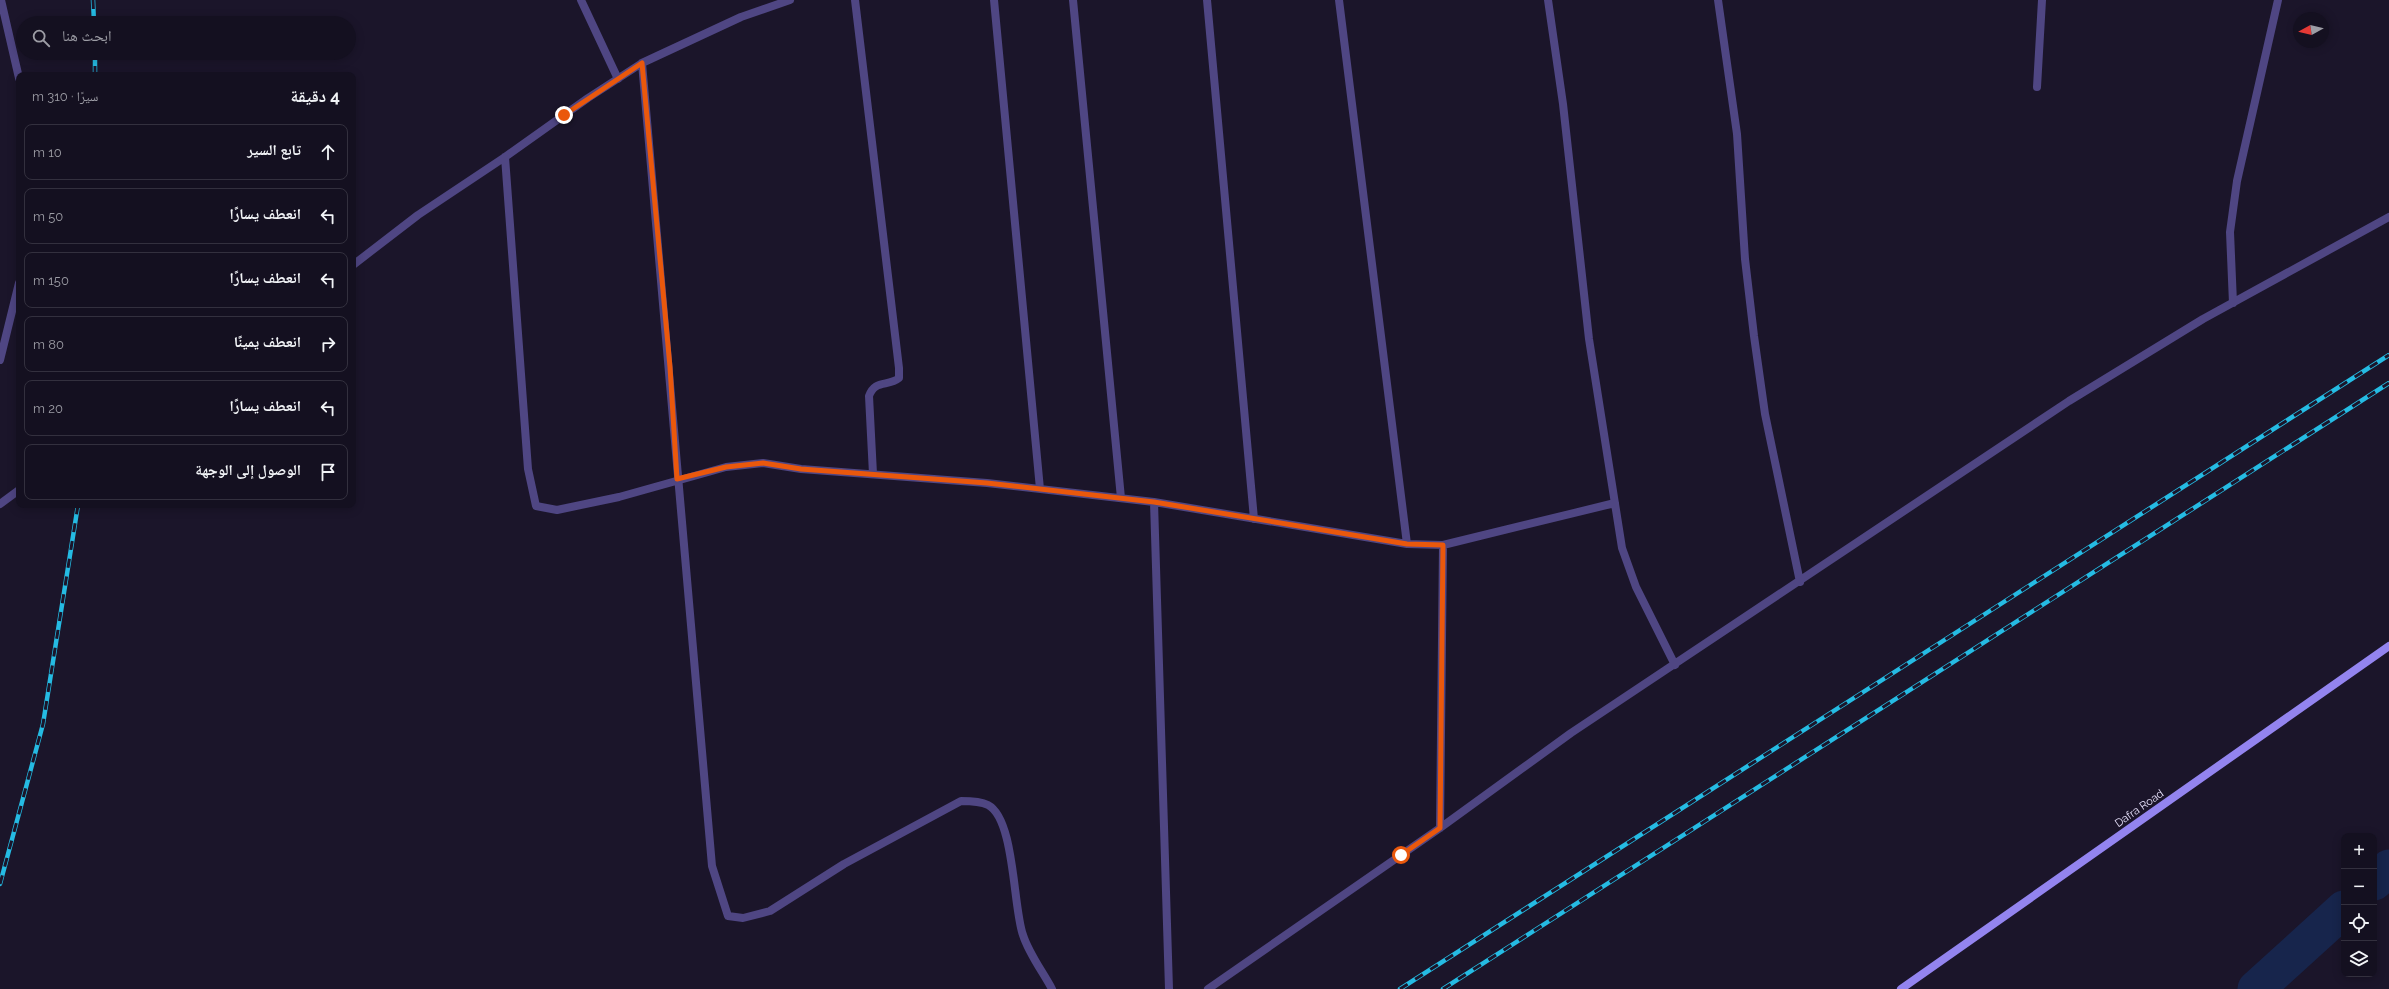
<!DOCTYPE html>
<html lang="ar">
<meta charset="utf-8">
<style>
body{margin:0;font-family:Raleway,"Noto Naskh Arabic",sans-serif;background:#211e2d;color:#f1f3f6;direction:rtl}
.controls{position:absolute;right:12px;bottom:12px;display:grid;overflow:hidden;border-radius:8px;box-shadow:0 2px 10px #0003}
.controls button{width:36px;height:36px;display:grid;place-items:center;padding:0;border:0;border-bottom:1px solid #33303e;background:#141020;color:#f1f3f6;font:20px sans-serif}
.compass{position:absolute;left:2293px;top:12px;width:36px;height:36px;border-radius:50%;background:#141020;box-shadow:0 2px 10px #0003;rotate:262deg}
.stop{position:absolute;width:12px;height:12px;margin:-9px;border:3px solid #ea580c;border-radius:50%;background:#fff}
.stop.end{background:#ea580c;border-color:#fff;box-shadow:0 1px 4px #0008}
.list{margin:0;padding:0;list-style:none}
h2{display:flex;justify-content:space-between;align-items:center;height:52px;margin:0;padding:0 16px;font-size:17px}
h2 small{font-size:13px;font-weight:400;color:#9d9da5}
.list li{display:grid;grid-template-columns:26px 1fr auto;gap:12px;align-items:center;box-sizing:border-box;height:56px;margin:0 8px 8px;padding:0 8px;border:1px solid #33303e;border-radius:8px}
.list b{display:block;font-size:15px;white-space:nowrap}
.list em{font-size:13px;font-style:normal;color:#9d9da5}
.icon{flex:none;width:22px;height:22px;fill:none;stroke:currentColor;stroke-width:2;stroke-linecap:round;stroke-linejoin:round}
.map{position:relative;flex:none;width:2389px;height:989px;overflow:hidden;direction:ltr}
.search{position:absolute;background:#141020;box-shadow:0 2px 10px #0003;left:16px;top:16px;width:340px;height:44px;display:flex;align-items:center;gap:10px;box-sizing:border-box;padding:0 14px;border-radius:22px;color:#9d9da5;font-size:15px}
.panel{position:absolute;background:#141020;box-shadow:0 2px 10px #0003;left:16px;top:72px;width:340px;height:436px;border-radius:8px;direction:rtl}
.map>svg:first-child{display:block}
.lines{fill:none;stroke-linecap:round;stroke-linejoin:round}
.canal{stroke:#17254c;stroke-width:37}
.street{stroke:#4f4683;stroke-width:8}
.secondary{stroke:#9384ef;stroke-width:8}
.rail-casing{stroke:#25bbe3;stroke-width:4.5}
.rail{stroke:#1b152a;stroke-width:3;stroke-dasharray:9;stroke-linecap:butt}
.route{stroke:#ea580c;stroke-width:5}
.labels{text-anchor:middle;stroke-width:3;stroke-linejoin:round;paint-order:stroke}
.street-label{font-size:11px;fill:#e7e1fb;stroke:#1b152a}
</style>
<div class="map">
<svg width="2389" height="989" viewBox="0 0 2389 989">
<rect width="100%" height="100%" fill="#1b152a"/>
<g class="lines">
<!-- canal -->
<path class="canal" d="M2374 882 2389 868
M2256 989 2344 909"/>
<!-- street -->
<path class="street" d="M1 0 19 78
M581 0 618 79
M855 0 899 368V378C888 387 875 379 869 396L873 474
M994 0 1040 489
M1073 0 1121 498
M1207 0 1254 519
M1339 0 1407 544
M1548 0 1563 104 1589 339 1622 548 1636 587 1675 665
M1718 0 1737 134 1745 259 1754 336 1765 414 1800 582
M642 63C667 330 688 598 712 866L728 916 743 918 770 911 844 864 961 801C969 801 980 801 988 805 1015 819 1013 908 1023 935 1029 954 1043 972 1052 989
M2037 87 2042 0
M505 157 528 469 536 506 557 510 619 497 726 467 763 463 801 469 987 483 1154 502 1407 544 1443 545 1440 828
M353 265 418 215 505 157 588 98 642 63 741 17 790 0
M2233 303 2230 232 2237 181 2278 0
M0 360 19 283
M1154 502 1169 989
M0 504 19 490
M1443 545 1615 503
M1208 989 1440 828 1571 733 2069 401 2203 319 2389 217"/>
<!-- secondary -->
<path class="secondary" d="M1901 989 2389 646"/>
<defs>
<path id="rail" d="M93 0 94 23
M95 75V53
M0 884 43 724 78 505
M1400 989 2389 355
M1443 989 2389 383"/>
</defs>
<!-- rail casing -->
<use href="#rail" class="rail-casing"/>
<!-- rail -->
<use href="#rail" class="rail"/>
</g>
<g class="lines">
<!-- route -->
<path class="route" d="M564 115 642 63 670 367 677 479 726 467 763 463 801 469 987 483 1154 502 1407 544 1443 545 1440 828 1401 855"/>
</g>
<g class="labels">
<!-- street labels -->
<g class="street-label">
<text transform="translate(2139 808) rotate(-35)" y="4">Dafra Road</text>
</g>
</g>
</svg>
<div class="controls">
<button>+</button>
<button>−</button>
<button><svg class="icon" aria-label="locate" viewBox="0 0 24 24"><circle cx="12" cy="12" r="6"/><path d="M12 2v4M12 18v4M2 12h4M18 12h4"/></svg></button>
<button><svg class="icon" aria-label="layers" viewBox="0 0 24 24"><path d="M12 4l9 5-9 5-9-5zM3 14l9 5 9-5"/></svg></button>
</div>
<svg class="compass" viewBox="-18 -18 36 36"><path d="M0-13l5 13h-10z" fill="#e53935"/><path d="M0 13l5-13h-10z" fill="#9d9da5"/></svg>
<div class="stop" style="left:1401px;top:855px"></div>
<div class="stop end" style="left:564px;top:115px"></div>
<div class="search"><svg class="icon" aria-label="search" viewBox="0 0 24 24"><circle cx="10" cy="10" r="6"/><path d="M15 15l6 6"/></svg>ابحث هنا</div>
<section class="panel">
<h2>4 دقيقة<small>سيرًا · 310 m</small></h2>
<ul class="list">
<li><svg class="icon" aria-label="ahead" viewBox="0 0 24 24"><path d="M12 20V5M6 11l6-6 6 6"/></svg><div><b>تابع السير</b></div><em>10 m</em></li>
<li><svg class="icon" aria-label="left" viewBox="0 0 24 24"><path d="M17 20v-9H6M10 6l-5 5 5 5"/></svg><div><b>انعطف يسارًا</b></div><em>50 m</em></li>
<li><svg class="icon" aria-label="left" viewBox="0 0 24 24"><path d="M17 20v-9H6M10 6l-5 5 5 5"/></svg><div><b>انعطف يسارًا</b></div><em>150 m</em></li>
<li><svg class="icon" aria-label="right" viewBox="0 0 24 24"><path d="M7 20v-9h11M14 6l5 5-5 5"/></svg><div><b>انعطف يمينًا</b></div><em>80 m</em></li>
<li><svg class="icon" aria-label="left" viewBox="0 0 24 24"><path d="M17 20v-9H6M10 6l-5 5 5 5"/></svg><div><b>انعطف يسارًا</b></div><em>20 m</em></li>
<li><svg class="icon" aria-label="arrive" viewBox="0 0 24 24"><path d="M6 21V4h12l-3 4 3 4H6"/></svg><div><b>الوصول إلى الوجهة</b></div></li>
</ul>
</section>
</div>
